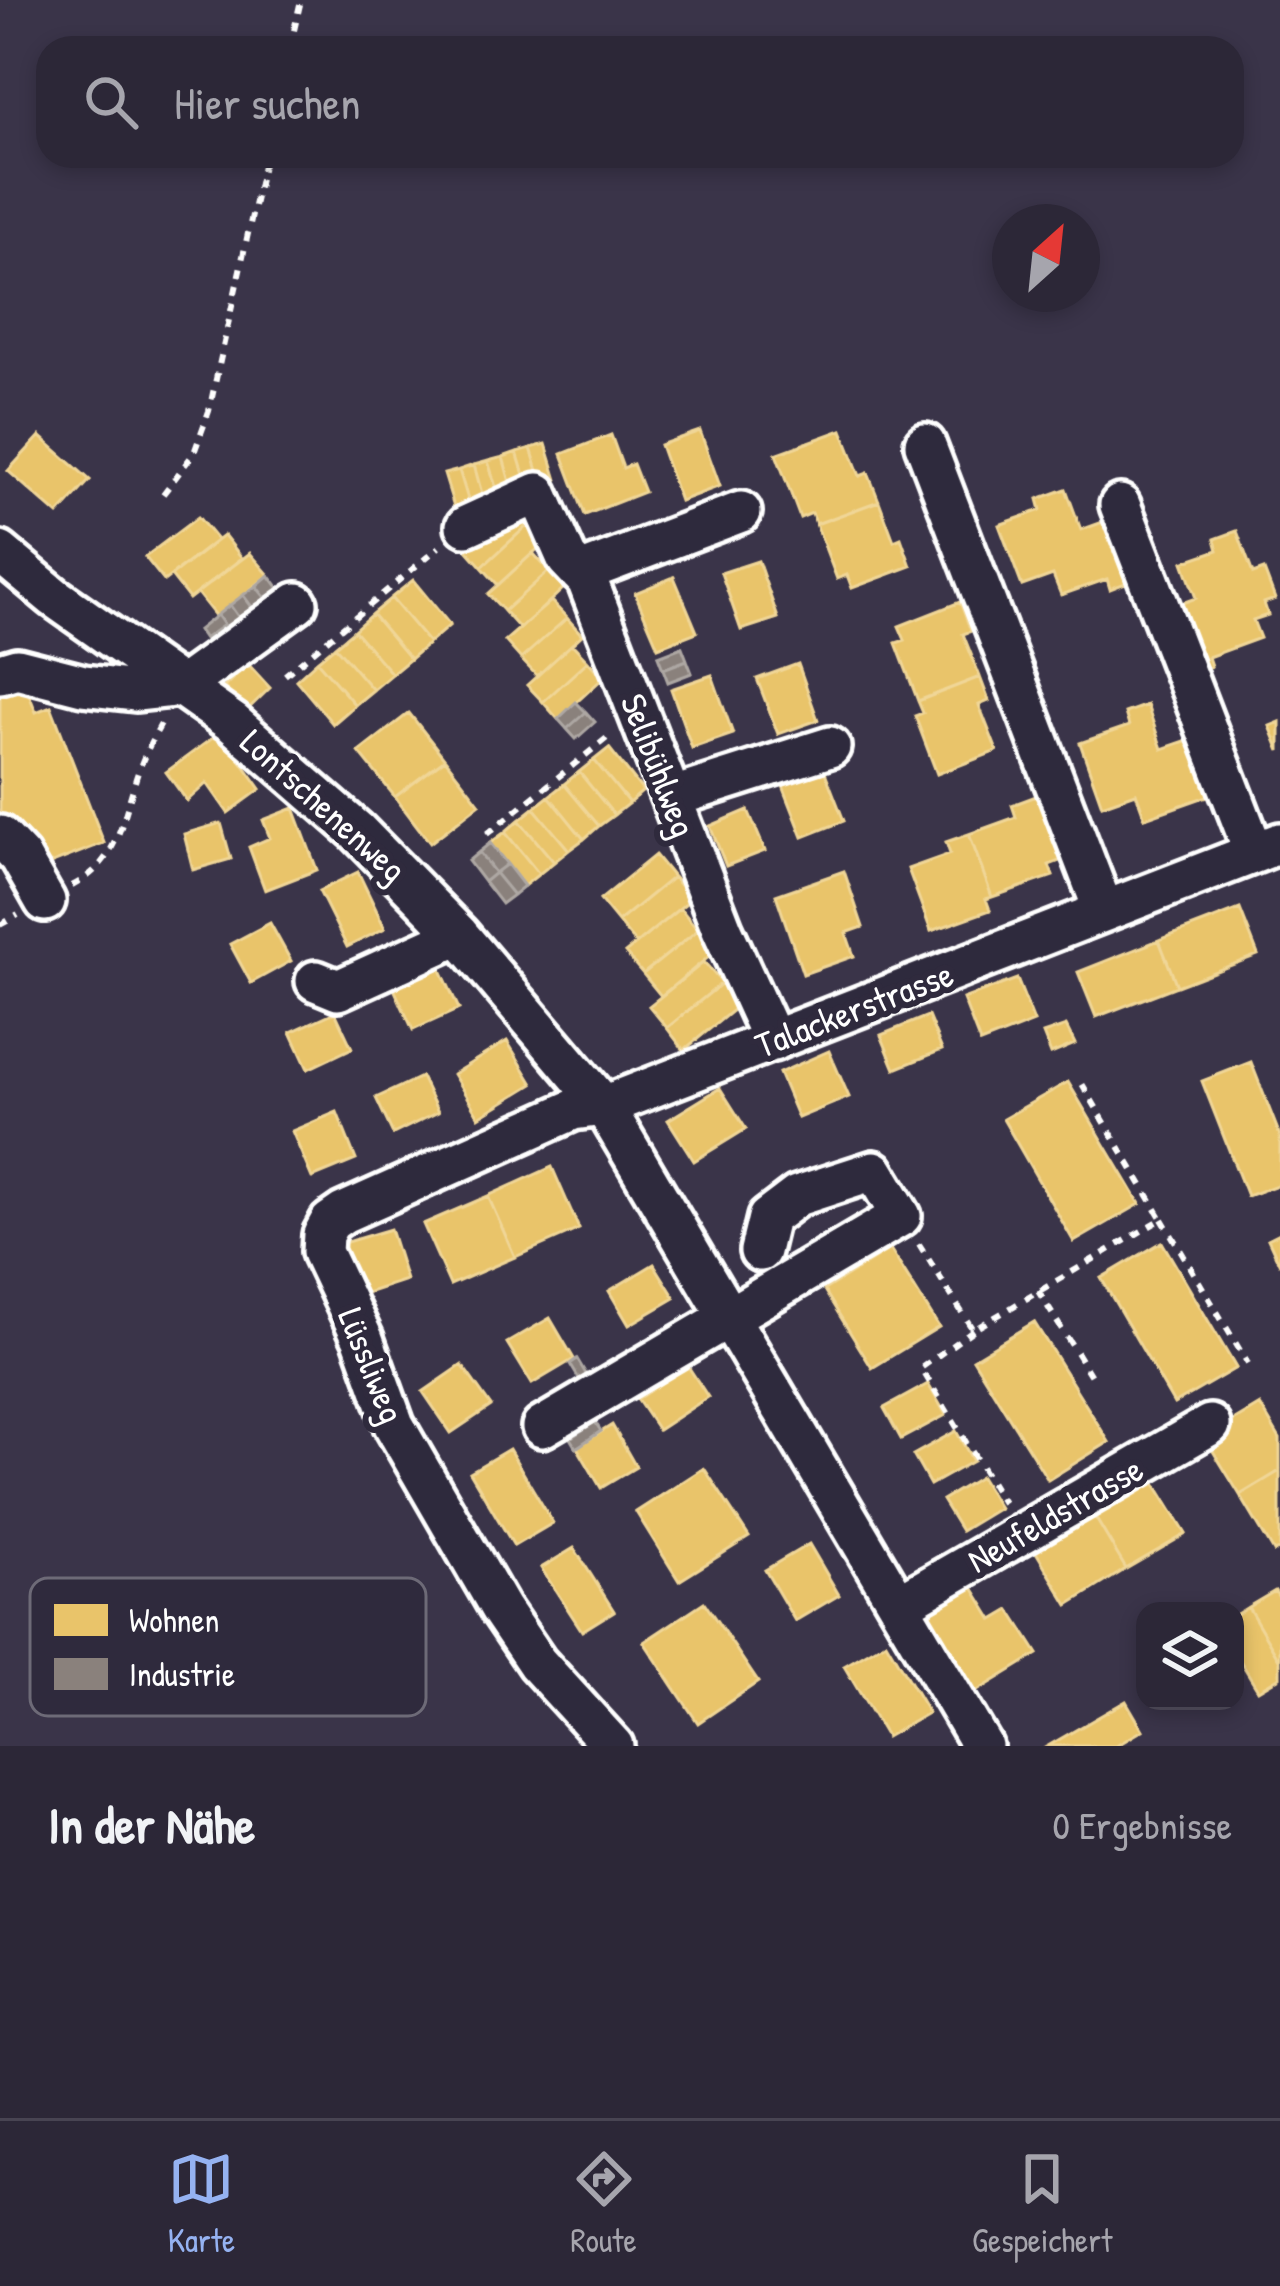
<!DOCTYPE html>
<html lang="de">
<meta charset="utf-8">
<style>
body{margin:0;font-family:"Patrick Hand",sans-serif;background:#342f3f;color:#f1f3f6}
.controls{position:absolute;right:36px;bottom:36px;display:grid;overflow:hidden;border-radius:24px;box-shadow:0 6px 18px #0003}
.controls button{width:108px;height:108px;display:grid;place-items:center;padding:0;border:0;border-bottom:3px solid #484452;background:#2c2737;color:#f1f3f6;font:60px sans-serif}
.compass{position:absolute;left:992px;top:204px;width:108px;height:108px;border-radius:50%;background:#2c2737;box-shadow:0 6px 18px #0003;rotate:27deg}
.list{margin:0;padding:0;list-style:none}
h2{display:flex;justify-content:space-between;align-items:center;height:156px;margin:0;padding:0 48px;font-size:51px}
h2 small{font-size:39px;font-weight:400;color:#a6a5ad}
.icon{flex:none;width:66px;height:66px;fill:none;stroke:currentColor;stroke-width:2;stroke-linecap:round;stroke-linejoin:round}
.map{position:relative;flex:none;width:1280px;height:1746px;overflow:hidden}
.search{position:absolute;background:#2c2737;box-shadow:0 6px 18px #0003;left:36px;right:36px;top:36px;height:132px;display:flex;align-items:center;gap:30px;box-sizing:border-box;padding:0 42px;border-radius:36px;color:#a6a5ad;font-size:45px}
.sheet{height:372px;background:#2c2737}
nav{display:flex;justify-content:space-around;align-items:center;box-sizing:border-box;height:168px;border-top:3px solid #484452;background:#2c2737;font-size:33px;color:#a6a5ad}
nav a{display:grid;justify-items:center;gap:6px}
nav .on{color:#95b2f1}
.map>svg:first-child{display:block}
.homes{fill:#e9c46a;stroke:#f0d697;stroke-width:3}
.industry{fill:#8a817c;stroke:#ada7a3;stroke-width:3}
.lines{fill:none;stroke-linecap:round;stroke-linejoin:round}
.minor-casing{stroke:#fff;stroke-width:48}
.path{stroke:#fff;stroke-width:6;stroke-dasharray:9 9;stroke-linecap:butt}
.minor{stroke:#2f2a3d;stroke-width:39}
.labels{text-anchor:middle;stroke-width:12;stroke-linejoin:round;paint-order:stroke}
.street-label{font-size:36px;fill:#fff;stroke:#2f2a3d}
.key{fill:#2f2a3d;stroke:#6d6a77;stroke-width:3}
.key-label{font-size:33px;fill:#fff}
</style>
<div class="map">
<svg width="1280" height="1746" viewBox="0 0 1280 1746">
<rect width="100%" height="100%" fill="#3a3449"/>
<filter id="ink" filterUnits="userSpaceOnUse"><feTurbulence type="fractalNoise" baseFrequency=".00833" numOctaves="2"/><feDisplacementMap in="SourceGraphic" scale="24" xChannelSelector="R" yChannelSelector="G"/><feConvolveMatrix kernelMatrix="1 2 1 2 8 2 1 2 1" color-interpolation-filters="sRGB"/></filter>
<g filter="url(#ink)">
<!-- homes -->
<path class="homes" d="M842 430 860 476 868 473 879 501 816 524 812 513 800 518 776 454Z
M700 431 720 486 680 501 660 445Z
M611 435 623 468 633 464 644 492 585 515 562 454Z
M40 436 90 480 58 515 8 471Z
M546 444 557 480 542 484 531 448Z
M531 448 542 484 528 488 517 452Z
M517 452 528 488 513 493 503 457Z
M503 457 513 493 499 497 488 461Z
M488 461 499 497 484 501 474 465Z
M474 465 484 501 470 506 459 470Z
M459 470 470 506 455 510 444 474Z
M1066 489 1081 530 1114 518 1136 579 1110 589 1107 579 1061 595 1053 575 1022 586 999 525 1041 510 1038 499Z
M879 501 894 541 901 538 911 566 852 588 847 575 837 579 816 524Z
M512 509 527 526 482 567 466 549Z
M198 517 217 540 164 581 145 557Z
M527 526 543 544 498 585 482 567Z
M1237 531 1253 574 1264 570 1275 599 1264 603 1268 615 1253 620 1260 638 1208 657 1211 666 1189 674 1165 609 1196 598 1183 562 1218 550 1215 539Z
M224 535 242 558 189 599 171 576Z
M250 553 269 575 216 617 197 593Z
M533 553 549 571 504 611 488 594Z
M758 561 778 618 741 630 721 573Z
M549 571 565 587 520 629 504 611Z
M674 577 697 632 658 647 635 593Z
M413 580 450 625 429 643 391 598Z
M391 598 429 643 410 659 372 614Z
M551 601 567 618 521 659 505 641Z
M960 602 971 631 963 634 980 677 918 701 896 643 905 640 899 626Z
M372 614 410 659 392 674 354 630Z
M567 618 582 635 537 676 521 659Z
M354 630 392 674 373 690 335 646Z
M572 644 588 661 543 702 527 685Z
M335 646 373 690 355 705 317 661Z
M317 661 355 705 333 724 296 680Z
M588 661 603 678 558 719 543 702Z
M248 664 270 688 246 711 224 687Z
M798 664 818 720 778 734 757 679Z
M712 675 733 734 692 748 671 689Z
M980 677 989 701 979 705 997 751 937 774 915 716 923 713 918 701Z
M25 684 36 712 51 706 104 843 32 871 0 829V693Z
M1147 705 1162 749 1194 738 1213 794 1145 818 1136 793 1102 805 1080 743 1129 726 1125 713Z
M409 713 445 759 395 797 359 752Z
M1280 722V751L1270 726Z
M214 737 236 754 261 789 228 813 207 783 187 801 166 772Z
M609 748 643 791 629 803 594 760Z
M445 759 480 804 430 843 395 797Z
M594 760 629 803 614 815 579 772Z
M821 762 844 821 803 837 780 778Z
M579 772 614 815 599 826 564 784Z
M564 784 599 826 584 839 549 796Z
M1039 795 1062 860 1049 865 1053 876 992 897 969 834 1016 817 1012 805Z
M549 796 584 839 569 850 534 808Z
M294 808 317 870 265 890 249 847 270 838 263 820Z
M534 808 569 850 554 862 519 820Z
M748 810 765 851 726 866 710 826Z
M519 820 554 862 539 874 505 832Z
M221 823 231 859 193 870 184 834Z
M505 832 539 874 524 886 490 843Z
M969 834 992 897 986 899 990 910 931 931 908 869 950 854 946 842Z
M655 855 673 877 618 922 600 900Z
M844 871 863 927 846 933 854 956 803 974 776 895Z
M358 872 385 928 347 947 319 891Z
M673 877 691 899 636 944 618 922Z
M680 908 698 930 643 974 625 953Z
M1240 909 1258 955 1177 986 1159 940Z
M270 923 291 961 251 983 230 944Z
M698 930 716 951 661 996 643 974Z
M1159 940 1177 986 1096 1017 1078 972Z
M437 961 459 1009 413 1030 391 982Z
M704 962 722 983 667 1028 649 1006Z
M1017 979 1034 1022 980 1043 963 999Z
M722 983 739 1005 684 1050 667 1028Z
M335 1012 352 1048 308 1069 291 1032Z
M928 1016 942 1050 895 1069 881 1035Z
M1066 1026 1075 1044 1051 1054 1043 1034Z
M507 1041 533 1084 479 1117 453 1074Z
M829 1051 849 1097 798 1118 779 1073Z
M1251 1062 1280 1136V1184L1247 1196 1202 1081Z
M421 1077 438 1112 393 1134 376 1098Z
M1068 1082 1140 1204 1074 1242 1003 1119Z
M720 1088 746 1129 694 1161 668 1120Z
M337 1112 356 1160 312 1178 292 1131Z
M552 1167 579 1229 515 1257 488 1196Z
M488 1196 515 1257 450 1285 423 1224Z
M390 1229 406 1280 360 1295 343 1243Z
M1280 1233V1265L1268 1239Z
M1162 1242 1236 1368 1174 1404 1101 1278Z
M890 1249 939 1327 872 1368 824 1290Z
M654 1264 675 1298 629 1325 609 1291Z
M550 1318 574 1359 532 1384 507 1343Z
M1034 1322 1109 1442 1048 1480 973 1359Z
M680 1354 708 1397 658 1430 637 1399 669 1378 661 1366Z
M462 1365 491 1406 451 1433 423 1392Z
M928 1384 946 1415 901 1439 884 1408Z
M1260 1405 1280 1439V1471L1240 1495 1205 1438Z
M612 1425 636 1467 601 1488 577 1447Z
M956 1431 973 1461 930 1485 913 1455Z
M509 1449 553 1523 514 1546 470 1472Z
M704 1468 749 1537 679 1581 636 1512Z
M1280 1471V1549L1274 1552 1240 1495Z
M980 1477 999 1508 961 1531 942 1500Z
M1154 1482 1186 1534 1126 1569 1095 1517Z
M1095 1517 1126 1569 1068 1605 1036 1552Z
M809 1544 839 1595 795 1621 765 1570Z
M574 1548 614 1611 582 1631 541 1568Z
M969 1581 993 1620 1010 1610 1038 1654 974 1693 923 1609Z
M1275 1591 1280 1599V1661L1248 1607Z
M704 1602 758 1682 698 1723 644 1642Z
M1248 1607 1280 1661V1677L1258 1690 1235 1652V1615Z
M886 1642 928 1713 886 1737 844 1666Z
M1126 1701 1143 1730 1116 1746H1048Z"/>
<!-- industry -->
<path class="industry" d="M269 575 284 595 271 605 256 586Z
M256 586 271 605 258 615 243 595Z
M243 595 258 615 244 625 230 605Z
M230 605 244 625 231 634 217 615Z
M217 615 224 625 204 639 198 630Z
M682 647 687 660 663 669 658 656Z
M687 660 692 673 668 682 663 669Z
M576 702 586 712 567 729 558 719Z
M586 712 595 722 576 739 567 729Z
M490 843 507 864 495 873 479 852Z
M479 852 495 873 484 882 468 861Z
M507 864 524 886 513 895 495 873Z
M495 873 513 895 501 904 484 882Z
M577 1359 589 1379 582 1384 570 1364Z
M595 1422 601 1431 576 1448 570 1438Z"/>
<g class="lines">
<defs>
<path id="minor" d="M925 444 1104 911
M1120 505 1254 852
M466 526 538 493 567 559 587 580 722 929 773 1041
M0 552 54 597 233 723 357 831 459 935 604 1106 982 1746
M580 573 741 512
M0 673 17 668 83 685 136 691 182 686 297 603
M673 797 830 747
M0 836 20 857 45 901
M316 981 338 990 459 935
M542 1427 901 1216 874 1171 797 1196 768 1218 760 1251
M900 1604 1210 1425
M613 1746 537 1663 501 1610 394 1425 363 1339 322 1252 323 1235 330 1222 343 1213 573 1110 604 1106 1280 843"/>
</defs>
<!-- minor casing -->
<use href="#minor" class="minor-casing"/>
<!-- path -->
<path class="path" d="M290 48 301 0
M163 494 194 453 209 411 265 156
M285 675 439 547
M487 834 612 734
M72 886C115 864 121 827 134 785 140 763 150 744 161 724
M0 925 18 915
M1162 1219 1248 1364
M919 1244 973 1330 1162 1219 1081 1082
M1038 1291 1091 1376
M973 1330 921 1368 1003 1503"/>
<!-- minor -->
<use href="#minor" class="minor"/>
</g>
</g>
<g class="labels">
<!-- street labels -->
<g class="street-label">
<text transform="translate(659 765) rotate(69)" y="13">Selibühlweg</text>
<text transform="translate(324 805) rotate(42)" y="13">Lontschenenweg</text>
<text transform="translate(854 1009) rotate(-21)" y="13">Talackerstrasse</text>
<text transform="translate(372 1365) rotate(68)" y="13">Lüssliweg</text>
<text transform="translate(1055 1514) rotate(-30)" y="13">Neufeldstrasse</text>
</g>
</g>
<!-- legend -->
<rect x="30" y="1578" width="396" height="138" rx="18" class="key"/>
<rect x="54" y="1604" width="54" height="32" fill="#e9c46a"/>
<rect x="54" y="1658" width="54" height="32" fill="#8a817c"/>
<g class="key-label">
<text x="129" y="1632">Wohnen</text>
<text x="129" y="1686">Industrie</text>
</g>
</svg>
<div class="controls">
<button><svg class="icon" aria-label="layers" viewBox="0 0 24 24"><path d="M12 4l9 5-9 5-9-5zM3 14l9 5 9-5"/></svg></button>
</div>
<svg class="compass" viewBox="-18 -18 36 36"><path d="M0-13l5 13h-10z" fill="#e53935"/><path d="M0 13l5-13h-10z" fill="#a6a5ad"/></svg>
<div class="search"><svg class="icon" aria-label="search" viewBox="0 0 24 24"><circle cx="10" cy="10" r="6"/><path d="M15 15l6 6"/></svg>Hier suchen</div>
</div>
<section class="sheet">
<h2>In der Nähe<small>0 Ergebnisse</small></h2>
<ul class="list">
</ul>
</section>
<nav>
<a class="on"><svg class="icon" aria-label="map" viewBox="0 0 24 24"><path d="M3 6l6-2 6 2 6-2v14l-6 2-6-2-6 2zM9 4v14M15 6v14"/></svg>Karte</a>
<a><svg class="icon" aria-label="directions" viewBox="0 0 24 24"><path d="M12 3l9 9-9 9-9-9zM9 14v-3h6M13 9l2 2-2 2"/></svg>Route</a>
<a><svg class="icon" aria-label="saved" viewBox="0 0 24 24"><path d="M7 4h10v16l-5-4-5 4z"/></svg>Gespeichert</a>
</nav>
